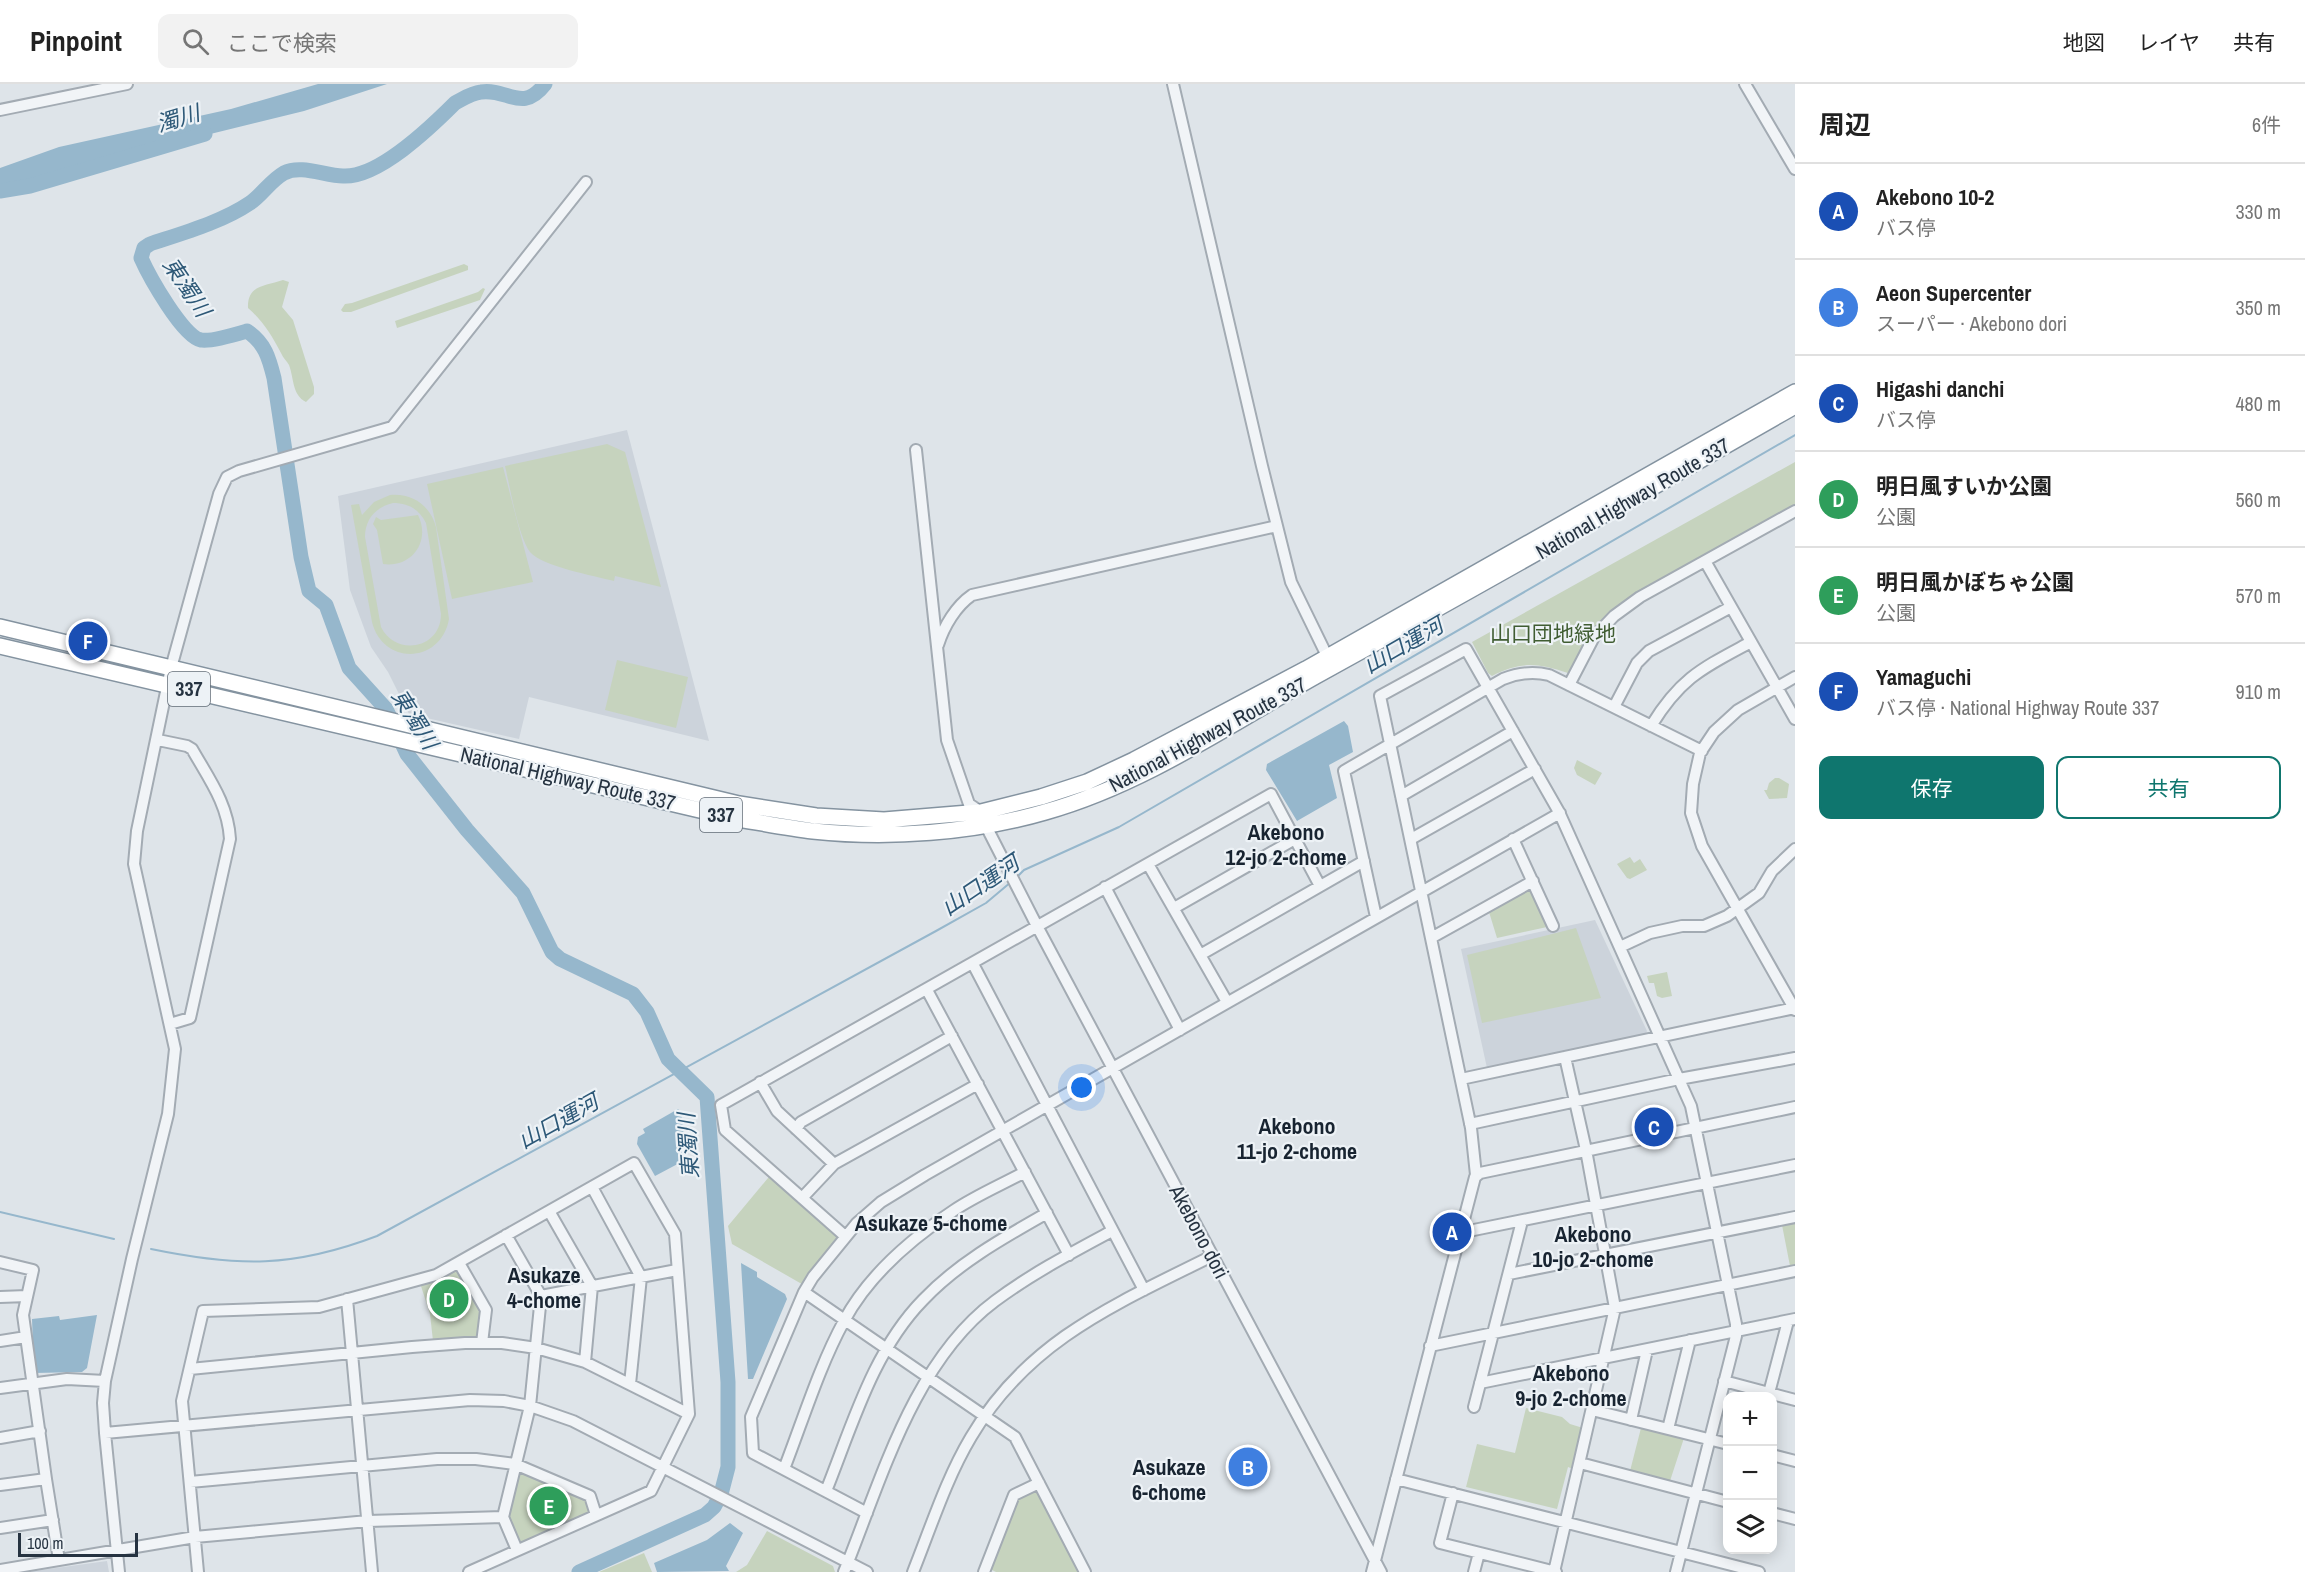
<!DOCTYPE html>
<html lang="ja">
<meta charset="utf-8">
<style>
body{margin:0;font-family:"Archivo Narrow","Noto Sans JP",sans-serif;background:#f2f2f2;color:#222}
.controls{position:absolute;right:18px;bottom:18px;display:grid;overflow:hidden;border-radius:12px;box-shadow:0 3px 15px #0003}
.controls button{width:54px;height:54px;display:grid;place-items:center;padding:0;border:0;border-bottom:2px solid #e0e0e0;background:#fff;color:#222;font:30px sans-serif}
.scale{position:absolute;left:18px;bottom:15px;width:120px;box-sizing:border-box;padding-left:6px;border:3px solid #263341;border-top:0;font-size:16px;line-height:21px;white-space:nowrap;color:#263341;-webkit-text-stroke:4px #edf2f6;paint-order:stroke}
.you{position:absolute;left:1082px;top:1004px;width:21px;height:21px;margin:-15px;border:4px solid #fff;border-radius:50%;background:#1a73e8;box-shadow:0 0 0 9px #1a73e833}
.badge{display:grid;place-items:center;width:39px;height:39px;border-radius:50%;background:#0f766e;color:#fff;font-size:20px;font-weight:700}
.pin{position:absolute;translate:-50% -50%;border:3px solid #fff;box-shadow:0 2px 6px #0006}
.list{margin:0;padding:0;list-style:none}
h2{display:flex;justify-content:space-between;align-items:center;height:78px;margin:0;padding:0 24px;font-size:26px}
h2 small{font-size:20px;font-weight:400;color:#767676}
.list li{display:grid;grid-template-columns:39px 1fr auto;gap:18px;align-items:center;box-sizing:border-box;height:96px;padding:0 24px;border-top:2px solid #e0e0e0}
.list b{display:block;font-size:22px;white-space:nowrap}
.list p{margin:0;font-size:20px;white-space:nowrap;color:#767676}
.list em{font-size:20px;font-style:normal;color:#767676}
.actions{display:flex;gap:12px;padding:18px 24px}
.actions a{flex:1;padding:14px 0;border:2px solid #0f766e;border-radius:12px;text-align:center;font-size:21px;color:#0f766e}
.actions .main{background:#0f766e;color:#fff}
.icon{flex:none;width:33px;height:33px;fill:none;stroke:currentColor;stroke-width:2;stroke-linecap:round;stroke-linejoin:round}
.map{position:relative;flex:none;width:1795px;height:1488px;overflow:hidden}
header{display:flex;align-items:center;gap:36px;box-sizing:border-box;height:84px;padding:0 30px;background:#fff;border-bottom:2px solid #e0e0e0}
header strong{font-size:28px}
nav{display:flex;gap:33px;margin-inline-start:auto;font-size:21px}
.search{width:420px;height:54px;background:#f2f2f2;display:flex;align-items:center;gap:15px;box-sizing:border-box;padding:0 21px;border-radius:12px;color:#767676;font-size:22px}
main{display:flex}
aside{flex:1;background:#fff}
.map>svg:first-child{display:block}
.built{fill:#ccd3db}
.green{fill:#c6d3be;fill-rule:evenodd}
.water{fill:#96b7cc}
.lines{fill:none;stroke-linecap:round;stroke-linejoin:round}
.stream{stroke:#96b7cc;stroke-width:2}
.river{stroke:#96b7cc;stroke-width:15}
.minor-casing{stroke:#a3abb3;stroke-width:14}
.highway-casing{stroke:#8493a0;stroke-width:18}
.minor{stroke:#f1f4f7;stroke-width:10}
.highway{stroke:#fff;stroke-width:15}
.labels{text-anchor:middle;stroke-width:4.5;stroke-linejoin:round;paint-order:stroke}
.shield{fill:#edf2f6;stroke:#626c77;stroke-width:1.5}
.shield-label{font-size:20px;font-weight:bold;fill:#263341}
.street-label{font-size:21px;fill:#263341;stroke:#edf2f6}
.park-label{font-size:21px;fill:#405d32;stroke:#edf2f6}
.water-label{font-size:22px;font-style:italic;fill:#2d5877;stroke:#edf2f6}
.neighbourhood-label{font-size:22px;font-weight:bold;fill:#182431;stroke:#edf2f6}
</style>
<header>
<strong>Pinpoint</strong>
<div class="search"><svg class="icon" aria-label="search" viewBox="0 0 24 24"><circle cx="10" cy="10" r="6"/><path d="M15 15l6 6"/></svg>ここで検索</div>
<nav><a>地図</a><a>レイヤ</a><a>共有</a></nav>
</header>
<main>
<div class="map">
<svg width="1795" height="1488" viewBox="0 0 1795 1488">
<rect width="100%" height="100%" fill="#dee4e9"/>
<!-- built -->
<path class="built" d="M627 346 709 657 529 613 519 655 409 630 388 588 371 563 350 506 338 412Z
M1595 836 1647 947 1645 952 1487 984 1461 865Z
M107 1477 109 1488H27Z"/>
<!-- green -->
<path class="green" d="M464 180 468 182V186L351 228H343L341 226 345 220 352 219Z
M283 196 289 198 282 223 293 236 314 303V310L306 318C292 311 294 294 289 281 287 277 283 274 281 269 272 252 263 237 248 224 247 201 265 202 283 196Z
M483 204 485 205 480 216 397 244 395 237 478 208Z
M607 360 625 368 661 503 615 492 614 497C595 492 541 482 530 468 518 452 510 403 505 382Z
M1795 378V421L1618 522 1596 541 1568 589C1536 579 1522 577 1492 592L1488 589 1472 558Z
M503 383 533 498 452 515 427 400Z
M390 411C412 409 430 421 436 443L449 535C441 580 383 582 372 538L351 421 359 420 362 431 374 418ZM393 419C408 419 419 425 426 439L441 530C441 565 396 573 381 543L365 453C365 435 376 423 393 419Z
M418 431C431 457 412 484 383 480L377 446 373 440 376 433 381 436Z
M617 576 688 593 676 644 605 626Z
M1577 676 1602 689 1595 701 1577 691 1574 684Z
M1775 694H1779L1789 700 1787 714 1769 715 1764 706H1767L1769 699Z
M1630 773 1634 779 1640 775 1647 786 1630 795 1627 794 1617 780Z
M1528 807 1533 808 1547 843 1497 854 1489 828Z
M1576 844 1601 914 1482 939 1467 871Z
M1667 888 1672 912 1662 914 1657 912 1654 899H1649L1647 892Z
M773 1088 845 1152 807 1203 732 1160 728 1142Z
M1795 1138V1181L1790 1182 1782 1141Z
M458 1182 482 1230 480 1254 433 1257 430 1230 420 1199Z
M1526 1324 1562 1333 1570 1340 1583 1344 1573 1385 1568 1383 1557 1425 1466 1403 1477 1360 1515 1369Z
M1641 1344 1684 1354 1670 1397 1630 1387Z
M515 1380 590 1412 596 1431 517 1466 503 1433Z
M1039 1399 1085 1488H996L986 1483 1014 1411Z
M767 1447 833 1482 835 1488H736L747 1481Z
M644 1469 652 1488H599Z"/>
<!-- water -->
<path class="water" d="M318 0H387L304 27 52 89 0 107V84L59 63 231 25Z
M1344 637 1348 642 1353 668 1329 681 1337 714 1297 737 1266 686 1267 680Z
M678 1025 681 1028 687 1075 655 1092 637 1060 638 1053 645 1049 643 1045Z
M741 1179 757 1188V1193L785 1210 787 1215 753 1295H748Z
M97 1231 87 1284 82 1288 34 1289 32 1235 59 1232 60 1236Z
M730 1439 743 1449 726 1482 729 1487 657 1488 654 1479 707 1456Z"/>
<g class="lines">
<!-- stream -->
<path class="stream" d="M1016 794 1024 786 1119 743 1795 351
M0 1128 114 1155
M151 1165C238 1183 293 1184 377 1152L936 847 986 819 1011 798"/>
<!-- river -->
<path class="river" d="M545 0C522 30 508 4 481 8 471 9 463 15 455 19 430 44 378 94 343 92 325 92 301 80 284 89 270 97 262 111 250 119 222 138 183 149 150 160L144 164 141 174C149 192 183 253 201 256 211 258 237 250 247 247 265 259 269 274 274 294L301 473 309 507 326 521 349 584 386 625 407 670 467 746 523 809 552 868 560 875 633 910 647 928 668 975 707 1013 728 1298V1383L721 1410 714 1423 705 1431 579 1488
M0 107 30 102 205 50"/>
<defs>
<path id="minor" d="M1173 0 1262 382 1291 498 1330 578
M1745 0 1795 85
M0 26 127 0
M916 366 947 656 969 720 981 728 986 742 1037 842 1381 1488
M1705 477 1795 635
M938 561C944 542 956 522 972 511L1277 442
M1795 593 1738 626 1714 648 1700 669 1693 700 1691 729 1702 762 1795 926
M1569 601 1594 553 1614 532 1640 513 1795 427
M1614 623 1637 579 1649 567 1731 523
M1651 642C1681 593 1703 584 1751 558
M158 656 187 662 192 665C209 695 228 720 230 755L190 934 170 940
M1401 712 1513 647
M1411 755 1535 685
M1513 755 1553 842
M1148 780 1227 918
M1105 803 1180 946
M1174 824 1295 755
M1376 833 1344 687 1503 595C1518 589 1533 587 1549 591L1702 667
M1431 854 1533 797
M1620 863 1650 849 1682 842H1704L1727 832 1759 809 1772 787 1795 765
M1200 871 1364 777
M973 880 1144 1206
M927 906 1069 1171
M1461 995 1795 924
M760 998 777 1027 834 1080
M1470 1040 1679 995 1795 974
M796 1045 801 1038 952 952
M1476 1091 1471 1044 1380 612 1466 565 1559 728 1691 1022 1736 1240V1252L1676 1488
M592 1103 641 1193 630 1300
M802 1114 834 1080 978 1000
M549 1127 592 1202 585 1278
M1459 1149 1795 1081
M506 1151 541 1212 530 1322 503 1433 517 1466
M845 1152 725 1046 721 1021 1271 710 1320 802
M0 1178 33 1186 23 1231 46 1395 0 1401
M459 1179 486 1226 482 1259
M1509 1190 1795 1133
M804 1208 1015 1353 1085 1488
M541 1212 677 1186
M0 1213 27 1212
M347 1215 372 1488
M0 1257 26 1253
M1430 1262 1795 1187
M190 1285 412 1263 465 1259H502L536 1264 585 1278 689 1330
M1724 1297 1795 1316
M1480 1299 1795 1235
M0 1304 67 1295 105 1297
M1769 1309 1788 1237
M1474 1323 1522 1137
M1592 1326 1728 1360
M1631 1336 1647 1266
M1668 1345 1690 1256
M105 1349 470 1316 504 1317 530 1322 573 1337 867 1488
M0 1354 40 1347
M1772 1371 1795 1377
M1580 1379 1728 1418
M784 1385C803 1336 819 1283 844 1237 868 1192 911 1155 953 1127 975 1112 1001 1101 1025 1088
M46 1395 59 1476
M1396 1395 1759 1488
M190 1398 437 1375H476L515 1380 590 1412 596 1431
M826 1407C852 1342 873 1267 923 1216 958 1179 1003 1154 1047 1129
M1453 1409 1440 1459 1556 1488
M867 1429 753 1369 751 1333 804 1208 813 1193 857 1139 881 1118 925 1091 1560 729
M1772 1429 1795 1435
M0 1444 53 1436
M0 1486 195 1453 368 1437 503 1433
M119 1488 105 1349 103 1319 105 1297 132 1175 168 1030 175 965 134 780 137 747 171 584 219 410 227 393 239 387 392 343 586 98
M198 1488 182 1317 203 1227 319 1223 436 1191 634 1079 675 1150 689 1330 651 1407 469 1488
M844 1488C881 1397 913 1278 995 1217 1031 1190 1073 1168 1112 1147
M913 1488C931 1443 946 1395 971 1353 1028 1256 1116 1220 1212 1172
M984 1488 1014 1411 1039 1399
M1372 1488 1475 1093 1480 1089 1795 1023
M1474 1488 1479 1469
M1554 1488 1615 1224 1586 1066 1565 973"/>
<path id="highway" d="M0 543 739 720 816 732 884 736 981 728 1041 713 1087 698 1134 676 1306 585 1795 308
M0 562 738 735C763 739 788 744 813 747 888 755 973 749 1045 728 1142 701 1229 641 1316 592 1477 503 1636 413 1795 322"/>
</defs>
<!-- minor casing -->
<use href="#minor" class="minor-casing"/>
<!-- highway casing -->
<use href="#highway" class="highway-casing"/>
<!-- minor -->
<use href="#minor" class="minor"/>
<!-- highway -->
<use href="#highway" class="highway"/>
</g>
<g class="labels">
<!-- shield labels -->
<g class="shield">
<rect x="168" y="588" width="42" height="34" rx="4.5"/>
<rect x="700" y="714" width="42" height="34" rx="4.5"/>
</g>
<g class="shield-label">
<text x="189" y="612">337</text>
<text x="721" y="738">337</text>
</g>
<!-- street labels -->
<g class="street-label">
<text transform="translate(1633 415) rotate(-30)" y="7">National Highway Route 337</text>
<text transform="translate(1208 651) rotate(-28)" y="7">National Highway Route 337</text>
<text transform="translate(568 695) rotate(13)" y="7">National Highway Route 337</text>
<text transform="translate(1199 1148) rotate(62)" y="7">Akebono dori</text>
</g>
<!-- park labels -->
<g class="park-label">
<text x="1553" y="557">山口団地緑地</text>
</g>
<!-- water labels -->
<g class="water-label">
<text transform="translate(178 34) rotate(-17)" y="8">濁川</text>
<text transform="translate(187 203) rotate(56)" y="8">東濁川</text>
<text transform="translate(1403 561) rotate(-30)" y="8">山口運河</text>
<text transform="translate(415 635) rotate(58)" y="8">東濁川</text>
<text transform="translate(980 801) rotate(-34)" y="8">山口運河</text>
<text transform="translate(558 1037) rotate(-29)" y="8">山口運河</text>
<text transform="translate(688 1062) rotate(-94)" y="8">東濁川</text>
</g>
<!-- neighbourhood labels -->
<g class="neighbourhood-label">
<text x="1286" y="756">Akebono<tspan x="1286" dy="25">12-jo 2-chome</tspan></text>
<text x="1297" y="1050">Akebono<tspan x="1297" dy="25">11-jo 2-chome</tspan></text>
<text x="931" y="1147">Asukaze 5-chome</text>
<text x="1593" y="1158">Akebono<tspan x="1593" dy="25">10-jo 2-chome</tspan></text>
<text x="544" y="1199">Asukaze<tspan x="544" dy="25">4-chome</tspan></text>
<text x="1571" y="1297">Akebono<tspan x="1571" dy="25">9-jo 2-chome</tspan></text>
<text x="1169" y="1391">Asukaze<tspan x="1169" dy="25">6-chome</tspan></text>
</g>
</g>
</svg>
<div class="controls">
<button>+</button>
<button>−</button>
<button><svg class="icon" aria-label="layers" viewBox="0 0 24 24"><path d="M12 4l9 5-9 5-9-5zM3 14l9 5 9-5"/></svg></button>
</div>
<div class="scale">100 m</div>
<div class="you"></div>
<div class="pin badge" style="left:1452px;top:1148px;background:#1a4fb4">A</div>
<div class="pin badge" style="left:1248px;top:1383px;background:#3f7fe0">B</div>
<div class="pin badge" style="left:1654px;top:1043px;background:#1a4fb4">C</div>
<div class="pin badge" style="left:449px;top:1215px;background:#2e9e5b">D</div>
<div class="pin badge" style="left:549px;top:1422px;background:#2e9e5b">E</div>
<div class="pin badge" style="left:88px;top:557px;background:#1a4fb4">F</div>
</div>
<aside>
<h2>周辺<small>6件</small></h2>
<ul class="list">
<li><span class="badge" style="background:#1a4fb4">A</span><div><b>Akebono 10-2</b><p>バス停</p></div><em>330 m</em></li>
<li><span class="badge" style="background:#3f7fe0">B</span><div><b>Aeon Supercenter</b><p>スーパー · Akebono dori</p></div><em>350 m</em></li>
<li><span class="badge" style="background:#1a4fb4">C</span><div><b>Higashi danchi</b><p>バス停</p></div><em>480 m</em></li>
<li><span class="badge" style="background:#2e9e5b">D</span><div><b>明日風すいか公園</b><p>公園</p></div><em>560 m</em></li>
<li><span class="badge" style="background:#2e9e5b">E</span><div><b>明日風かぼちゃ公園</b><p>公園</p></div><em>570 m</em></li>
<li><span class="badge" style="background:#1a4fb4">F</span><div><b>Yamaguchi</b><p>バス停 · National Highway Route 337</p></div><em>910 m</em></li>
</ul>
<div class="actions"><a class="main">保存</a><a>共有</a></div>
</aside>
</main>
